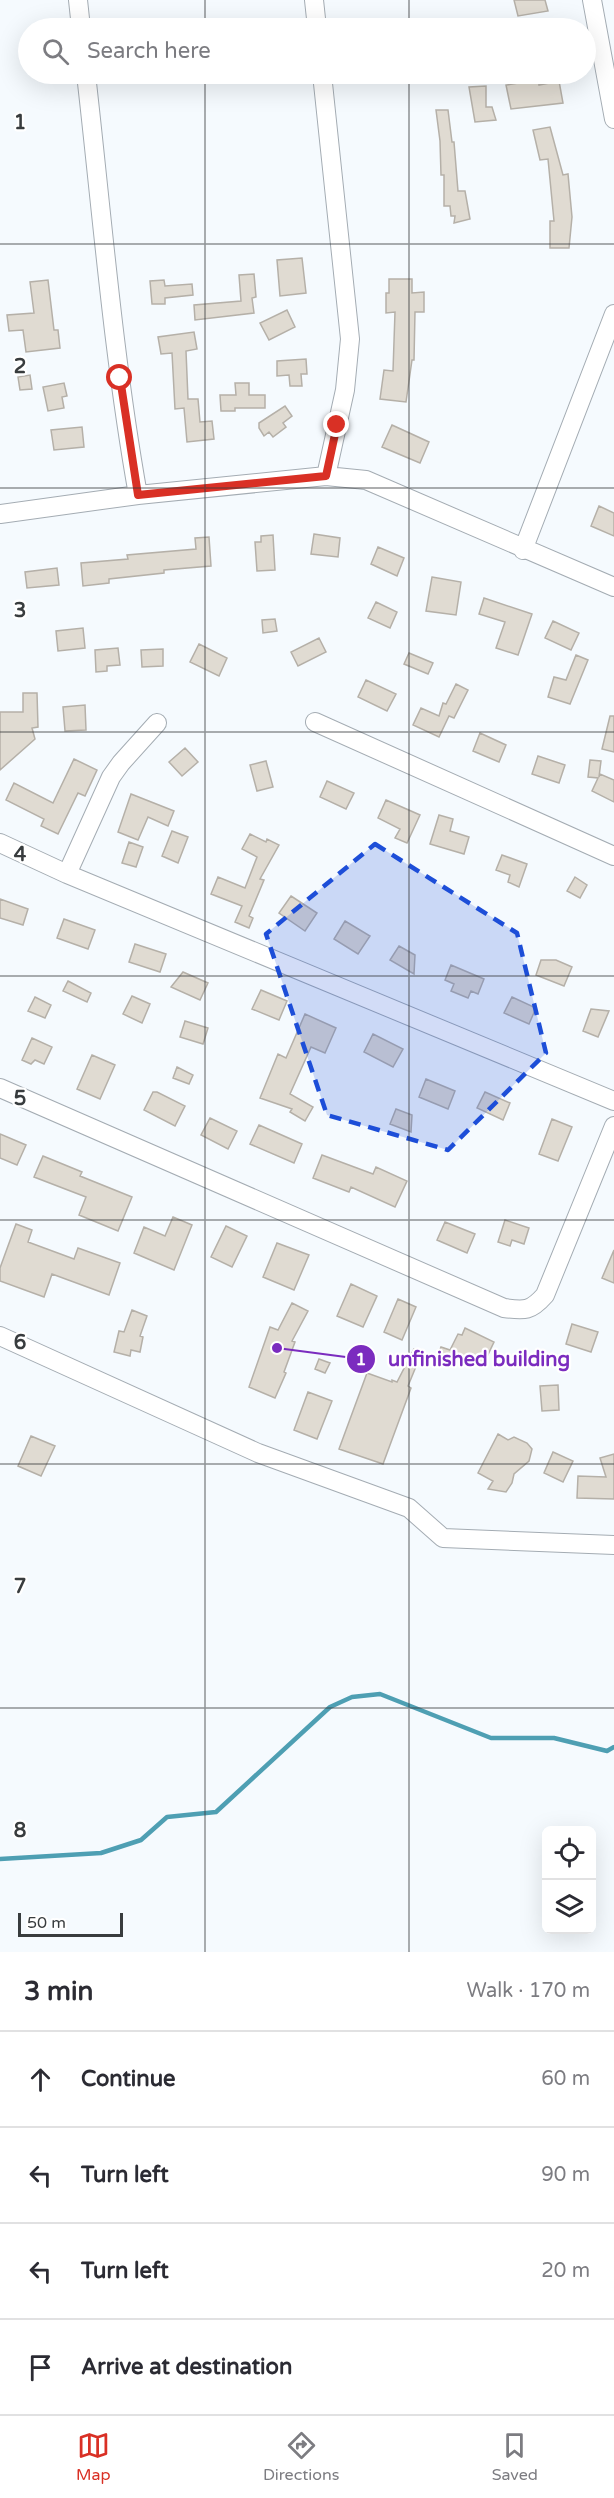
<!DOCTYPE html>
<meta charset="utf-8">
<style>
body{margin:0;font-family:"Varela Round",sans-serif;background:#f2f2f3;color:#2b2b33}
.controls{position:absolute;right:18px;bottom:18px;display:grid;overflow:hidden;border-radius:9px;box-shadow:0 6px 24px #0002}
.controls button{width:54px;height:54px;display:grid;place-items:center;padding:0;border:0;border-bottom:2px solid #e1e1e2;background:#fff;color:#2b2b33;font:30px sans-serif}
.scale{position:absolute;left:18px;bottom:15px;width:105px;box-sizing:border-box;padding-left:6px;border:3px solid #383c3e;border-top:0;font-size:16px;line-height:21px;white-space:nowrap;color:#383c3e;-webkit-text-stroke:4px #fff;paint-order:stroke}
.stop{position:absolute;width:18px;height:18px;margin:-14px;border:4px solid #d93025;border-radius:50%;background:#fff}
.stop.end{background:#d93025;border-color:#fff;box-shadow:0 2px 6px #0008}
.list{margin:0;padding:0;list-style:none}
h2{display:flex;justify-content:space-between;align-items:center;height:78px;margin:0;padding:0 24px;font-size:26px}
h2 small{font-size:20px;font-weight:400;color:#7c7c81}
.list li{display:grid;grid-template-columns:39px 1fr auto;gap:18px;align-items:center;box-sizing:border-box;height:96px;padding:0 24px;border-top:2px solid #e1e1e2}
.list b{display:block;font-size:22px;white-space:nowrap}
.list em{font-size:20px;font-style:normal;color:#7c7c81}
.icon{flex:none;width:33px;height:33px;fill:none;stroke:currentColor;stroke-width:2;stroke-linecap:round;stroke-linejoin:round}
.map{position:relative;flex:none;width:614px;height:1952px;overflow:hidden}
.search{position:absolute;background:#fff;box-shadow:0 6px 24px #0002;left:18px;right:18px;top:18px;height:66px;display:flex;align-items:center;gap:15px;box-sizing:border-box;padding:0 21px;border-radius:33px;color:#7c7c81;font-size:22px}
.sheet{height:462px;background:#fff}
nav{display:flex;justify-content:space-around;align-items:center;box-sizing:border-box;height:84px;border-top:2px solid #e1e1e2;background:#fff;font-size:16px;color:#7c7c81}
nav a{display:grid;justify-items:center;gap:3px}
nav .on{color:#d93025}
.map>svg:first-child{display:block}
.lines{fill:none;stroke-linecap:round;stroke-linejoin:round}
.stream{stroke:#4e9fb3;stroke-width:4.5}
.building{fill:#e0dbd2;stroke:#b5b0a8;stroke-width:1.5}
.minor-casing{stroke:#a4acb3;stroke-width:20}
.minor{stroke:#fff;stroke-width:18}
.route{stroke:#d93025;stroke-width:8}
.marked{fill:#1d4ed8;fill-opacity:0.2;stroke:#1d4ed8;stroke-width:4.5;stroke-dasharray:12 8;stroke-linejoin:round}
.grid{fill:none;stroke:#383c3e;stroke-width:1.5;stroke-opacity:0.55}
.grid-label{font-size:20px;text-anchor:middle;font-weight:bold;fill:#383c3e;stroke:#fff;stroke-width:4.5;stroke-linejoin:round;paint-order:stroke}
.leader{fill:none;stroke:#7b2cbf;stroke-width:2}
.callout-dot{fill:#7b2cbf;stroke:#fff;stroke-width:2}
.mark-label{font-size:18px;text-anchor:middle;font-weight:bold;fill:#fff}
.callout-label{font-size:20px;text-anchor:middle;font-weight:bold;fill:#7b2cbf;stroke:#fff;stroke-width:4.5;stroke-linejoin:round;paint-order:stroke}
</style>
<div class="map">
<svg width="614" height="1952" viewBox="0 0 614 1952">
<rect width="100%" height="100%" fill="#f5fafe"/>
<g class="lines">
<!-- stream -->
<path class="stream" d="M0 1859 101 1853 141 1840 167 1817 216 1812 330 1707 352 1697 380 1694 491 1738H554L607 1751 614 1747"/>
</g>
<!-- building -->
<path class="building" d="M514 0H545L548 11 518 16Z
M538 78 539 85 559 81 563 103 511 109 506 85 519 83 518 79Z
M486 86V107H492L496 120 475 122 469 87Z
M436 110H448L452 142H454L458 191H465L470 219 454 223 455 216H451L450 206H444V175H441L440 141Z
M550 127 563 175 568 174 572 217 569 248H550V221H554L548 159 540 160 533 130Z
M302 258 306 293 280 296 277 260Z
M254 274 256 297 252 298 254 313 195 320 194 305 241 301 239 275Z
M389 279H412V293L424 292V312H415L414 360H412L406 402 380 399 384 370 393 371 395 312 386 313V293H389Z
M48 280 54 330H58L60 348 26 352 23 330 9 331 7 315 34 313 30 282Z
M164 280 165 286 192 284 193 295 165 298V304H152L150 281Z
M287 310 295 327 269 340 260 323Z
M194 332 197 349 186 351 188 399H198L200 422 212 421 214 439 187 442 184 408 175 409 172 353 161 354 158 337Z
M306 359 307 374H301L302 386H290L289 375 277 376V361Z
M30 375 32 389 20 390 18 377Z
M64 383 67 396 62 397 64 408 48 411 43 387Z
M235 383H249V395H265V408H235V411H221L220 395H236Z
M285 406 292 416 283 423 286 427 273 437 269 432 264 436 259 428V423Z
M392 425 429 442 420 463 382 447Z
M82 427 84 447 54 450 51 430Z
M599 506 614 513V536L591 526Z
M314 534 340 538 338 557 311 554Z
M273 535 275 570 257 571 255 542H261V536Z
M209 537 211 566 164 570V573L109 579V583L83 586 81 563 128 559 127 555 196 549 195 538Z
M378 547 404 558 397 576 371 564Z
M57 568 59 585 27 588 25 572Z
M432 577 461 582 456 615 426 611Z
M484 598 532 614 518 655 496 648 505 622 479 614Z
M376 602 397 612 390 628 368 618Z
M275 619 277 631 263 633 262 620Z
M553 621 579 633 571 650 545 638Z
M83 628 85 648 58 651 56 631Z
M319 638 326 652 298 666 291 652Z
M199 644 227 658 219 676 190 662Z
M118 648 120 665 107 666V671L96 672 95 650Z
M163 649V666L142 667 141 650Z
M409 653 433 663 428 674 404 664Z
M576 655 588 660 570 704 548 697 554 677 566 680Z
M366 680 396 694 387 711 358 697Z
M456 684 468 690 454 718 449 716 439 737 413 725 421 708 439 716 443 703 446 704Z
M23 693H37L38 727 32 728 35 739 0 770V712H23Z
M85 705 86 730 65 731 63 707Z
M610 716H614V752L602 749Z
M480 733 506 745 499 762 473 751Z
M185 748 198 762 182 776 169 762Z
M538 756 565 765 559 783 532 774Z
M74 759 97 770 85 796 78 793 58 834 41 826 44 819 6 800 14 783 53 803Z
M590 760 601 761 599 777 600 774 614 780V802L592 791 598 778 588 777Z
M266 761 273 787 257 791 250 765Z
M327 781 354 793 346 809 320 797Z
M131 794 174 811 168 826 148 817 138 840 118 832Z
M386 800 420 815 407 843 395 838 400 829 378 818Z
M439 815 453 819 450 831 469 837 464 854 430 844Z
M172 831 188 837 178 863 162 856Z
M250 834 266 842 267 839 279 845 260 879 264 880 249 916 253 918 249 928 235 922 242 906 211 894 218 877 245 888 257 857 242 849Z
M129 842 143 847 136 867 122 863Z
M502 855 527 864 519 887 508 882 510 875 496 870Z
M575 877 587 885 580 898 567 891Z
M291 896 317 913 305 931 279 913Z
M0 899 28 909 23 925 0 918Z
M64 919 95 930 88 949 57 938Z
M345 921 370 936 358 954 334 939Z
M135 944 166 954 160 972 129 962Z
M399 946 415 955 414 974 390 960Z
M541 960H556L572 967 564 986 536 975Z
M451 965 484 979 478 994 471 991 468 998 451 991 454 984 445 980Z
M183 972 208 983 200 1000 171 987Z
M68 981 91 993 87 1002 63 991Z
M261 990 287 1001 279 1020 252 1009Z
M132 996 150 1004 142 1023 123 1014Z
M35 997 51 1005 45 1018 28 1011Z
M512 997 536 1008 529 1024 504 1013Z
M591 1009 609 1011 598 1037 583 1031Z
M305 1014 336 1028 325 1053 311 1047 290 1094 313 1107 305 1121 290 1112 292 1109 260 1098 278 1054 286 1058Z
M185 1021 208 1028 203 1044 180 1037Z
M373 1034 403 1049 393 1067 364 1052Z
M32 1038 52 1047 44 1064 35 1060 31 1064 22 1060Z
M92 1055 115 1065 100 1099 77 1089Z
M177 1067 193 1075 189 1084 173 1078Z
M426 1079 455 1091 448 1109 419 1097Z
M153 1092H157L185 1106 175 1126 144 1110Z
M485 1092 510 1103 503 1120 477 1108Z
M396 1109 412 1115 411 1132 390 1124Z
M210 1118 237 1131 228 1149 201 1135Z
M552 1119 572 1127 558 1161 539 1154Z
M259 1125 302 1144 294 1163 250 1144Z
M0 1134 26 1145 17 1165 0 1158Z
M322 1155 373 1174 376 1167 407 1181 395 1207 351 1187 349 1192 313 1178Z
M43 1156 82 1172 80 1176 132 1197 118 1231 79 1215 86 1197 34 1177Z
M173 1217 192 1225 174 1270 134 1253 144 1227 165 1236Z
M505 1220 529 1228 524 1244 512 1240 510 1246 498 1242Z
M445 1222 475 1234 467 1253 437 1240Z
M16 1224 32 1230 28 1242 74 1259 78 1248 120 1263 109 1295 52 1274 44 1297 0 1281V1268Z
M226 1226 247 1236 232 1267 211 1257Z
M277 1243 309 1255 294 1290 263 1277Z
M614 1250V1283L602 1278Z
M351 1284 377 1296 363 1327 337 1316Z
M398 1299 416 1307 402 1340 384 1332Z
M292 1303 308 1311 292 1341 295 1342 284 1372 286 1373 275 1398 249 1387 270 1327 278 1330Z
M132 1310 147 1316 140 1336 143 1337 140 1352 131 1350 130 1356 114 1352 119 1331 124 1332Z
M572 1324 598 1332 591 1352 566 1344Z
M465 1328 494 1342 482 1367 453 1354 450 1362 437 1357 441 1347 450 1350 458 1334 462 1335Z
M414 1349 422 1352 408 1386 411 1388 383 1464 339 1449 367 1373 392 1382V1380L397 1382Z
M319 1359 330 1363 325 1373 315 1369Z
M558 1385 559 1410 542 1411 540 1386Z
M308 1392 332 1401 317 1439 294 1430Z
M498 1434 508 1440 514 1437 527 1443 532 1449 529 1461 514 1474 512 1483 506 1492 488 1489 493 1481 478 1473Z
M31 1436 55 1446 41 1476 18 1466Z
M553 1452 573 1461 563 1482 544 1473Z
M614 1454V1499L577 1498 578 1476 606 1477 600 1458Z"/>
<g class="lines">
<defs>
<path id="minor" d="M78 0 81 28
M314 0 317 28
M592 0 614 119
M86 74C102 214 113 355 138 495
M322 74 350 339 345 390 326 476
M0 514 138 495 326 476 366 480 614 587
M523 550 614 314
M315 722 614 856
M0 843 67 874 614 1101
M67 874 111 777 121 763 157 723
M0 1088 504 1308C525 1311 531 1311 545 1295L614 1126
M0 1336 258 1453 409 1508 443 1538 614 1545"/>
</defs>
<!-- minor casing -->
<use href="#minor" class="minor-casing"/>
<!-- minor -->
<use href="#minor" class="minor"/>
</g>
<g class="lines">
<!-- route -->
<path class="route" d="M120 378 138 495 326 476 337 425"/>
</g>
<!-- marked area -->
<path class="marked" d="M375 844 517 933 546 1053 448 1150 327 1115 266 934Z"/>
<!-- grid -->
<path class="grid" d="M205 0V28M409 0V28M205 74V1952M409 74V1952M0 244H614M0 488H614M0 732H614M0 976H614M0 1220H614M0 1464H614M0 1708H614"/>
<g class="grid-label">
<text x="20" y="129">1</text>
<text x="20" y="373">2</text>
<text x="20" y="617">3</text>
<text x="20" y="861">4</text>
<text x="20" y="1105">5</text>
<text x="20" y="1349">6</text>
<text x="20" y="1593">7</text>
<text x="20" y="1837">8</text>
</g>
<!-- callouts -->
<path class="leader" d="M277 1348L361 1359"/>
<g class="callout-dot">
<circle cx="277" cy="1348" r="6"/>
<circle cx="361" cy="1359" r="15"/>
</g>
<g class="mark-label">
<text x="361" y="1365">1</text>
</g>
<g class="callout-label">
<text x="479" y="1366">unfinished building</text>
</g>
</svg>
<div class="controls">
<button><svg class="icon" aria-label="locate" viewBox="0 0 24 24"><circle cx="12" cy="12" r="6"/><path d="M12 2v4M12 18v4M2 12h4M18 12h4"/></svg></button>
<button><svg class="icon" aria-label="layers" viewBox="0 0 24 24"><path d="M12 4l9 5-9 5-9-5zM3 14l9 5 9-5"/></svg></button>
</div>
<div class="scale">50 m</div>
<div class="stop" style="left:120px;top:378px"></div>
<div class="stop end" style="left:337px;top:425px"></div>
<div class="search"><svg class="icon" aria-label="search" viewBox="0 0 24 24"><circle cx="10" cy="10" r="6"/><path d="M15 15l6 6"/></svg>Search here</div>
</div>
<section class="sheet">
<h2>3 min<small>Walk · 170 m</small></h2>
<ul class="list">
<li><svg class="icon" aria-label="ahead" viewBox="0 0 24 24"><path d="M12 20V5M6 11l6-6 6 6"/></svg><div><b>Continue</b></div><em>60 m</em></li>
<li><svg class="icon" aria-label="left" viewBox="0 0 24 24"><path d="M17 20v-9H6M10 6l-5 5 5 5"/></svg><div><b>Turn left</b></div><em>90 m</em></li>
<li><svg class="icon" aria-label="left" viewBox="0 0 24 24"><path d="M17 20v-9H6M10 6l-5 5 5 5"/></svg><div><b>Turn left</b></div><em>20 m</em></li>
<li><svg class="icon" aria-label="arrive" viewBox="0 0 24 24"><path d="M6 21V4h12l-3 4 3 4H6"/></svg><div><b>Arrive at destination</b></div></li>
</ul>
</section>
<nav>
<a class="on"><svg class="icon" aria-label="map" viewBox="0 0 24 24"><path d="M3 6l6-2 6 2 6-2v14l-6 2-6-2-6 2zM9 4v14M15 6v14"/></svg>Map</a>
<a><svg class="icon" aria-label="directions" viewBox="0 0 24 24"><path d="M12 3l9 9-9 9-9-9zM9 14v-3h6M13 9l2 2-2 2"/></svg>Directions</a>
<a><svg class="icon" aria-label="saved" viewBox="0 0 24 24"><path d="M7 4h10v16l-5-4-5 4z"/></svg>Saved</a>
</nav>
